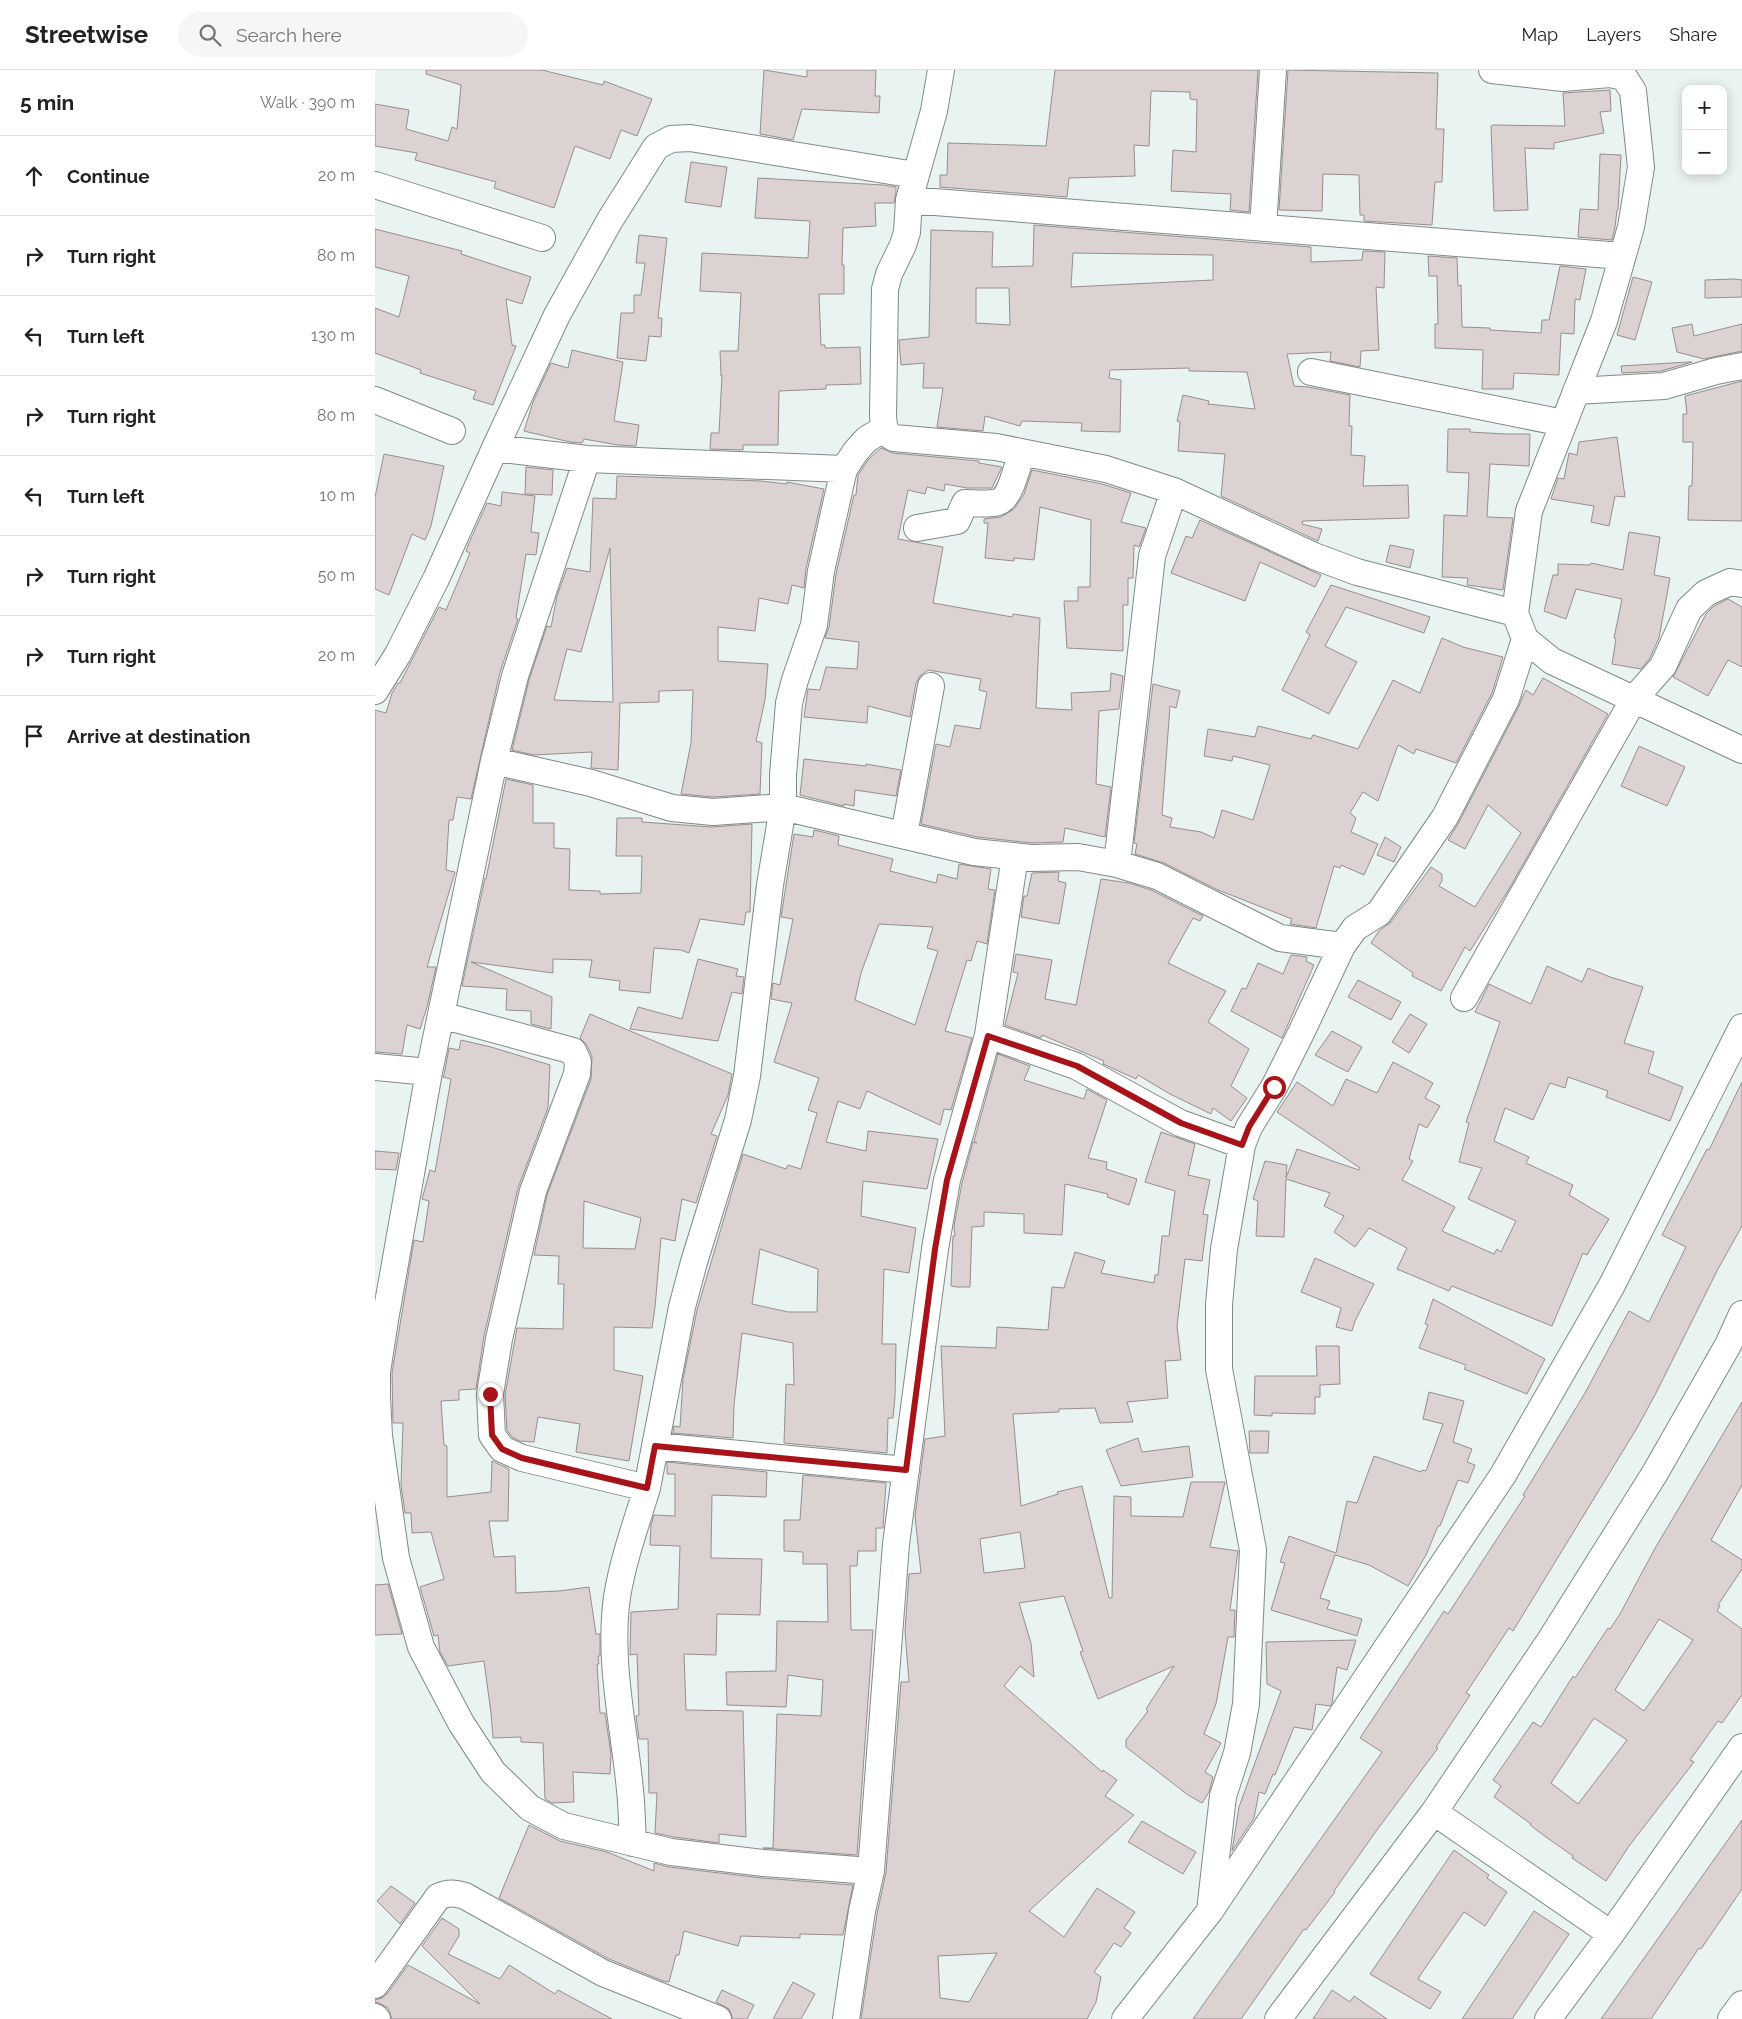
<!DOCTYPE html>
<meta charset="utf-8">
<style>
body{margin:0;font-family:Raleway,sans-serif;background:#f6f6f6;color:#222}
.controls{position:absolute;right:15px;top:15px;display:grid;overflow:hidden;border-radius:10px;box-shadow:0 2px 12px #0003}
.controls button{width:45px;height:45px;display:grid;place-items:center;padding:0;border:0;border-bottom:1px solid #e0e0e0;background:#fff;color:#222;font:25px sans-serif}
.stop{position:absolute;width:15px;height:15px;margin:-11px;border:4px solid #a8131a;border-radius:50%;background:#fff}
.stop.end{background:#a8131a;border-color:#fff;box-shadow:0 1px 5px #0008}
.list{margin:0;padding:0;list-style:none}
h2{display:flex;justify-content:space-between;align-items:center;height:65px;margin:0;padding:0 20px;font-size:21px}
h2 small{font-size:16px;font-weight:400;color:#767676}
.list li{display:grid;grid-template-columns:32px 1fr auto;gap:15px;align-items:center;box-sizing:border-box;height:80px;padding:0 20px;border-top:1px solid #e0e0e0}
.list b{display:block;font-size:19px;white-space:nowrap}
.list em{font-size:16px;font-style:normal;color:#767676}
.icon{flex:none;width:28px;height:28px;fill:none;stroke:currentColor;stroke-width:2;stroke-linecap:round;stroke-linejoin:round}
.map{position:relative;flex:none;width:1367px;height:1949px;overflow:hidden}
header{display:flex;align-items:center;gap:30px;box-sizing:border-box;height:70px;padding:0 25px;background:#fff;border-bottom:1px solid #e0e0e0}
header strong{font-size:24px}
nav{display:flex;gap:28px;margin-inline-start:auto;font-size:18px}
.search{width:350px;height:45px;background:#f6f6f6;display:flex;align-items:center;gap:12px;box-sizing:border-box;padding:0 18px;border-radius:28px;color:#767676;font-size:19px}
main{display:flex}
aside{flex:1;background:#fff}
.map>svg:first-child{display:block}
.building{fill:#dbd2d1;stroke:#978e8d;fill-rule:evenodd}
.lines{fill:none;stroke-linecap:round;stroke-linejoin:round}
.minor-casing{stroke:#818a89;stroke-width:28}
.minor{stroke:#fff;stroke-width:26}
.route{stroke:#a8131a;stroke-width:6}
</style>
<header>
<strong>Streetwise</strong>
<div class="search"><svg class="icon" aria-label="search" viewBox="0 0 24 24"><circle cx="10" cy="10" r="6"/><path d="M15 15l6 6"/></svg>Search here</div>
<nav><a>Map</a><a>Layers</a><a>Share</a></nav>
</header>
<main>
<aside>
<h2>5 min<small>Walk · 390 m</small></h2>
<ul class="list">
<li><svg class="icon" aria-label="ahead" viewBox="0 0 24 24"><path d="M12 20V5M6 11l6-6 6 6"/></svg><div><b>Continue</b></div><em>20 m</em></li>
<li><svg class="icon" aria-label="right" viewBox="0 0 24 24"><path d="M7 20v-9h11M14 6l5 5-5 5"/></svg><div><b>Turn right</b></div><em>80 m</em></li>
<li><svg class="icon" aria-label="left" viewBox="0 0 24 24"><path d="M17 20v-9H6M10 6l-5 5 5 5"/></svg><div><b>Turn left</b></div><em>130 m</em></li>
<li><svg class="icon" aria-label="right" viewBox="0 0 24 24"><path d="M7 20v-9h11M14 6l5 5-5 5"/></svg><div><b>Turn right</b></div><em>80 m</em></li>
<li><svg class="icon" aria-label="left" viewBox="0 0 24 24"><path d="M17 20v-9H6M10 6l-5 5 5 5"/></svg><div><b>Turn left</b></div><em>10 m</em></li>
<li><svg class="icon" aria-label="right" viewBox="0 0 24 24"><path d="M7 20v-9h11M14 6l5 5-5 5"/></svg><div><b>Turn right</b></div><em>50 m</em></li>
<li><svg class="icon" aria-label="right" viewBox="0 0 24 24"><path d="M7 20v-9h11M14 6l5 5-5 5"/></svg><div><b>Turn right</b></div><em>20 m</em></li>
<li><svg class="icon" aria-label="arrive" viewBox="0 0 24 24"><path d="M6 21V4h12l-3 4 3 4H6"/></svg><div><b>Arrive at destination</b></div></li>
</ul>
</aside>
<div class="map">
<svg width="1367" height="1949" viewBox="0 0 1367 1949">
<rect width="100%" height="100%" fill="#e9f3f1"/>
<!-- building -->
<path class="building" d="M51 0H167L228 15 229 11 277 29 262 66 246 60 235 89 200 76 179 138 119 118 121 112 40 90 42 83 0 76V34L34 40 31 59 73 71 77 57 82 59 86 15 51 4Z
M389 0 432 7V0H501L500 26H505L504 43 427 39 418 70 385 64Z
M680 0H883L874 142 855 140 856 124 796 121 798 80 821 82 822 30 815 29V22L776 21 774 76 759 75 760 106 694 108 692 127 565 117V105H572L573 73 671 76Z
M913 0 1063 3 1061 59H1069L1067 112H1060L1057 155 989 151V145H985L984 105 948 104 947 141 904 140Z
M1235 20 1236 41 1225 42 1229 63 1179 73V79L1150 78 1153 140 1119 141 1116 56 1118 55 1190 56 1188 23Z
M1225 84 1246 85 1243 140H1242L1240 157 1237 170 1203 167 1205 139 1223 140Z
M316 92 352 97 346 137 310 132Z
M383 108 508 115 521 117V122L519 133H500L501 156 468 158 467 195H469V224H444L446 275H450V278L485 277 486 314 451 315V319L404 321 403 375H368V380L335 379 336 363H344L347 305 346 306 345 281H363L366 223 325 221 327 183 433 188 435 151 380 148Z
M659 155 936 177V192L987 190 988 181 1010 182 1009 218 1001 217 1004 280 986 281 985 297 955 291 956 282 912 284 919 316 933 317 975 325 974 356H977L976 385 990 386 988 416 1033 415 1034 448 928 451 927 454 947 459 943 471 846 426 850 384 803 381 805 352 802 351 808 325 834 331 833 334 880 339 872 302 814 301V298L735 300 734 308 746 310 745 362 706 361 707 353 647 351 645 356 610 346 608 361 562 357 568 318H548L549 293 526 295 524 270 554 267 556 160 618 162 617 197 658 196ZM698 183 838 185V210L696 217ZM601 218H634L635 255 601 253Z
M0 159 87 181 86 184 156 207 147 234 131 229 137 275 141 276 118 335 98 329 101 321 45 303 46 300 0 283V238L24 247 34 206 0 197Z
M264 165 292 168 283 248H287L286 267 274 266 271 291 242 288 246 243H259V225H266L270 193H261Z
M1053 186 1082 188 1083 216 1086 215 1087 257 1115 258V260L1166 263 1167 250H1174L1185 196 1211 199 1205 230 1200 229 1199 264 1186 263 1184 305 1139 303 1138 319H1107L1108 280 1060 278V254H1063L1062 206H1054Z
M1258 207 1277 212 1260 270 1242 265Z
M1359 209 1367 210V227L1330 228V210Z
M1317 254 1319 266 1367 254V281L1329 289 1302 282 1297 258Z
M197 280 248 292 239 351 264 355 261 376 243 375 209 369 207 373 195 372 149 361 158 332 176 293 193 298Z
M1313 292H1317L1286 301 1247 303 1246 296Z
M1367 311V451L1313 450 1314 416H1317L1318 372H1308V344H1312L1310 326Z
M1073 359H1095V362L1130 364H1155L1154 396 1115 394 1112 447 1138 448 1128 520 1092 515 1093 508 1067 507 1069 445 1092 446 1094 403 1072 402Z
M1242 367 1250 427 1240 426 1234 456 1216 452 1219 436 1176 429 1183 408 1189 409 1194 383 1202 385 1204 372Z
M506 378 518 383 604 391V393L627 397 617 418H592L570 414 569 421 552 417 550 424 533 420 523 469 568 477 558 533 637 547 638 544 665 548 661 638 697 640 696 623 735 621 736 603 748 606 744 639 724 641 721 714 736 717 730 767 690 758 688 772 657 773 602 767 546 754 561 674 575 677 580 655 605 659 612 622 604 620 606 609 553 600 545 606 541 613 535 647 493 636 492 653 429 647 433 619 445 620 451 597 482 599 484 572 450 568 454 557 461 504 479 425H481L483 405 493 390Z
M9 384 69 396 56 456 50 470 37 464 14 525 0 519V427Z
M151 397 178 400 177 425 150 424Z
M657 400 727 414 756 423 746 452 771 458 764 477 759 475 758 508H753V535H748V581L692 578 689 531H703V517H715L716 450 665 437 659 490 639 488V491L610 488 613 453H609V449L626 447 639 439 649 424Z
M242 406 386 411 412 414V412L449 419 431 498 429 518 417 515 413 534 384 528 380 561 343 557V591L393 594 390 630 381 671 387 673 385 724 338 727 306 724 316 673 318 620 284 621V632L245 633 243 700 216 698 217 682 158 685 137 680 154 610 172 556 176 557 182 526 192 498 215 502 218 428 241 429ZM235 478 238 632 179 630 192 579 206 582Z
M127 422 160 426 156 462 164 463 161 485 151 484 141 548 143 549 125 602 96 729 82 727 78 750H74L71 800 80 802 52 897H61L52 937 45 959 32 955 27 984 0 982V640L11 643 17 623 23 613H25L64 537 71 540 95 483 91 481 94 473 112 433 126 436Z
M825 450 946 505 940 517 885 492 870 531 796 503 811 466 817 468Z
M1254 462 1285 467 1279 505 1295 508 1284 568 1275 588 1266 599 1237 594 1241 569 1239 568 1247 529 1201 519 1191 549 1169 541 1178 505H1183V494L1215 495 1216 493 1248 500Z
M1015 475 1039 480 1035 498 1011 492Z
M956 515 1055 547 1049 563 971 537 950 576 982 592 954 644 907 620 935 565 931 562Z
M1353 529 1367 537V597L1353 590 1333 626 1298 607 1331 544 1339 536Z
M1067 568 1088 577 1128 587 1117 623 1081 693 1041 679 1039 684 1023 675 1003 731 988 722 975 743 981 748 976 762 1003 774 989 805 966 795 965 798 959 796 941 858 915 854 917 849 843 820 789 793 760 784 762 774 759 773 778 614 805 621 801 638 795 636 787 745 797 748 795 757 826 762 839 768 847 740 878 750 895 695 858 686 857 691 829 686 833 659 880 667 883 656 936 669 938 665 983 679 1018 610 1045 623Z
M1168 608 1233 644 1134 819 1095 881 1090 877 1066 921 1037 906 1038 903 996 873 1004 861 1016 852 1056 797 1067 804V811L1064 816 1100 837 1146 763 1113 735 1090 779 1073 770 1083 754 1144 636 1148 626 1151 620 1158 625Z
M1264 676 1310 697 1292 736 1246 716Z
M429 689 491 696V694L526 700 521 726 480 720 479 736 469 734V736L425 725Z
M131 709 158 715V753H179V778L195 779 194 820 225 821V824L266 823 267 786H241L242 748H267V752L337 757 377 754 375 842H371L369 855 325 849 314 883 306 880 279 878 275 923 244 920 245 911 214 907 217 890 178 889V903L96 892 177 927 176 959 156 954V941L131 940 132 919 87 916 110 808 111 809Z
M439 760 464 766 463 775 518 789 515 801 561 813 563 804 582 809 584 794 616 799 613 819 620 820 612 874 602 871 596 891 592 890 570 961 597 968 576 1040 569 1039 565 1055 492 1021 485 1039 463 1031 451 1072 491 1081 493 1061 563 1069 552 1119 488 1111 486 1146 541 1158 534 1203 509 1199 507 1274H521L520 1327 518 1348H513L512 1383 409 1373 411 1314 419 1315 418 1273 367 1263 359 1335 358 1368 298 1363 299 1356 305 1357 308 1309 322 1240 368 1084 411 1099 413 1095 426 1099 442 1043 433 1040 444 1008 399 992 417 933 396 929 398 913 405 915 418 849 406 847 419 764 438 767ZM504 854 558 857 552 878 563 881 540 955 480 930 486 903ZM385 1179 443 1199 442 1242H413L377 1234Z
M1010 767 1026 777 1019 792 1002 785Z
M684 802 683 811 691 813 684 854 646 847 649 826H652L657 803Z
M726 809 754 813 776 820 828 846 825 851 818 848 793 893 851 921 833 952 874 979 856 1016 872 1028 856 1051 838 1038 836 1044 795 1024 763 1005 761 1009 728 994 729 991 667 965 666 968 630 955 643 903 638 902 641 884 677 890 670 929 701 935Z
M916 885 932 887 931 891 939 895 907 968 856 941 867 918 871 919 883 893 908 904Z
M323 889 363 899 361 906 369 907 367 924 357 922 343 971 255 959 263 937 307 949Z
M1172 896 1207 912 1213 898 1235 907 1268 917 1249 973 1279 982 1273 1003 1308 1017 1295 1051 1231 1027 1233 1021 1193 1007 1190 1018 1175 1013 1158 1050 1130 1038 1119 1071 1154 1087 1151 1093 1198 1115 1194 1125 1234 1149 1212 1185 1208 1183 1177 1256 1077 1216 1074 1221 1022 1199 1032 1178 994 1158 980 1177 959 1162 969 1146 949 1136 955 1123 911 1109 909 1167 881 1166 883 1131 878 1129 890 1091 912 1095 911 1108 922 1079 984 1100 985 1098 902 1042 922 1012 958 1036 971 1009 1002 1023 1018 992 1058 1013 1050 1028 1065 1036 1052 1058 1044 1054 1034 1089 1038 1091 1027 1110 1080 1137 1067 1161 1119 1184 1122 1179 1126 1182 1141 1151 1093 1129 1107 1098 1084 1092 1094 1053 1091 1052 1125 952 1100 942 1114 914 1156 934Z
M983 910 1026 932 1016 950 973 927Z
M215 944 357 1004 353 1025 336 1064 342 1066 321 1133 307 1129 300 1171 286 1168 280 1237 277 1258 239 1257V1300L268 1306 254 1391 201 1382 205 1354 163 1347 159 1372 145 1371 137 1367 132 1360 130 1325 142 1258 188 1259 189 1214H183L184 1186 159 1185 172 1125 216 1009 217 986 211 974 205 968ZM209 1131 266 1148 260 1179 208 1178Z
M1035 944 1052 954 1034 983 1017 972Z
M957 961 987 977 973 1002 940 985Z
M86 970 116 977 175 995 173 1038 143 1118 109 1266 101 1319 84 1320V1330L66 1331 69 1375 72 1376V1427L116 1422 117 1391 134 1399 133 1451H114L119 1487 140 1486 141 1523 184 1521 214 1517 221 1564H225V1586H223L224 1594H222L225 1643H230L236 1684 235 1704 198 1702 199 1732 177 1733 170 1729 168 1673 146 1672V1667L118 1668 116 1643 109 1591 73 1596 65 1582 63 1565 59 1566 45 1517 69 1509 56 1462 37 1463 36 1443H30L26 1415 28 1353H18L17 1303 39 1170 48 1172 54 1131 47 1129 55 1100 60 1102 76 1009 68 1007 69 1005 74 978 84 980Z
M623 984 655 996 649 1010 709 1029 712 1019 732 1030 713 1088 732 1092 731 1099 762 1109 754 1135 732 1127 733 1124 690 1114 687 1165 649 1163V1144L609 1142V1156L597 1157 595 1217H582L576 1216 578 1166H580L579 1156 587 1113 598 1072 602 1073 599 1071Z
M1367 1012V1156L1343 1199 1281 1323 1262 1358 1138 1561 1134 1558 1091 1623 1095 1625 1061 1677 1063 1678 999 1764 959 1821 960 1822 931 1860 929 1859 866 1949H818L1003 1688 1007 1682 985 1668 1069 1541 1073 1544 1150 1426 1148 1425 1210 1323 1254 1241 1274 1252 1311 1177 1287 1165 1332 1079 1334 1080Z
M786 1062 820 1074 813 1105 835 1110 828 1144 833 1145 827 1191 810 1189 802 1256 806 1290 790 1291 793 1328 752 1332 758 1352 725 1353 720 1338 684 1339V1342L638 1344 646 1436 683 1424 682 1422 707 1416 734 1528H737L739 1426 756 1427V1446L808 1447 816 1412H850L835 1477 863 1481 855 1540H860L859 1567H853L841 1634 829 1664 846 1673 830 1702 838 1707 834 1722 827 1733 813 1725 751 1677V1670L773 1641 771 1639 799 1596 723 1629 705 1582 708 1581 689 1526 644 1533 656 1573 659 1607 645 1596 629 1616 727 1702 728 1700 742 1710 730 1726 759 1745 654 1841 689 1867 722 1818 760 1842 749 1858 756 1863 746 1877 739 1873 719 1902 726 1907 721 1932 712 1949H486L502 1844 511 1802 526 1612H534L530 1561 534 1504 546 1503 540 1446 550 1369 570 1366 566 1276 621 1278 622 1257 673 1260 677 1217 689 1218 700 1182 730 1191 726 1203 779 1213 780 1205H783L787 1166H794L800 1121 770 1112ZM645 1462 650 1498 609 1503 605 1469ZM622 1883 594 1932 565 1928 563 1886Z
M0 1081 24 1083 21 1100 0 1099Z
M940 1188 999 1214 980 1251 977 1261 961 1257 966 1238 926 1222Z
M1058 1229 1170 1289 1152 1324 1089 1299 1091 1295 1044 1278 1053 1255 1050 1254Z
M941 1276H964L965 1314 945 1315V1327H940V1344L897 1343V1346L879 1345 880 1306H942Z
M1054 1322 1089 1331 1078 1372 1097 1379 1092 1392 1100 1395 1093 1413 1083 1410 1065 1456H1063L1051 1485 1033 1516 994 1495 960 1485 945 1528 955 1531 952 1539 987 1549 982 1566 896 1540 910 1493 905 1492 914 1466 961 1483 972 1431 982 1433 999 1386 1046 1402 1047 1400 1051 1401 1068 1354 1048 1349Z
M1367 1332V1415L1336 1470 1367 1490V1499L1343 1535 1345 1536 1342 1541 1367 1559V1625L1347 1653 1343 1651 1315 1690 1319 1692 1254 1776 1231 1811 1197 1788 1198 1786 1171 1767 1155 1755 1156 1754 1119 1727 1126 1716 1118 1710 1158 1652 1166 1657 1198 1606 1200 1608 1233 1558 1235 1559 1245 1544 1279 1480ZM1284 1549 1318 1570 1269 1641 1240 1620ZM1219 1648 1252 1670 1203 1734 1176 1713Z
M874 1361H894L893 1383H875Z
M763 1368 767 1382 814 1376 818 1407 746 1416 731 1380Z
M292 1392 392 1402 391 1427 337 1425 336 1488 387 1489 385 1545 342 1544 341 1585 309 1584 311 1640 368 1641 371 1767 344 1764V1773L299 1767 280 1763 282 1723H274L273 1669H264L261 1646 264 1645 262 1584 255 1585 256 1542 303 1539 305 1476 275 1475 276 1455 279 1445 300 1446V1404H292Z
M428 1405 511 1413 508 1458H501V1481H483L482 1496H475L476 1560H498L482 1785 388 1778H398L402 1644 446 1646 448 1610 413 1605 411 1637 352 1635 351 1602 401 1601 402 1551 453 1552 452 1494H428V1482L409 1481V1450H425Z
M13 1514 27 1564 0 1565V1515Z
M981 1570 972 1600 962 1597 957 1633 955 1636 941 1634 937 1660 919 1657 900 1705 898 1704 890 1724 884 1722 879 1748 857 1781 864 1737 906 1621 892 1614 891 1572Z
M1367 1750V1819L1326 1879 1324 1878 1276 1949H1226Z
M767 1751 821 1782 808 1804 753 1772Z
M154 1755 185 1771 232 1782 279 1801V1793L294 1797 387 1808 478 1815 468 1865 425 1864V1868L366 1866 363 1876 309 1861 304 1885H301L294 1912 288 1911 234 1889 124 1828Z
M1079 1780 1114 1805 1112 1808 1132 1822 1110 1856 1089 1842 1046 1904 1043 1909 1066 1922 1055 1939 995 1904Z
M16 1816 40 1833 25 1854 2 1831Z
M1159 1841 1194 1864 1137 1949H1087Z
M67 1848 84 1859V1866L73 1884 125 1909 134 1895 180 1924 183 1920 237 1949H17L13 1938 4 1933 0 1932V1930L7 1928 12 1924 33 1895 105 1934 47 1876Z
M418 1912 440 1924 426 1949H398Z
M347 1920 379 1935 372 1949H358L354 1939 341 1932Z
M957 1920 975 1932 979 1926 1012 1949H938Z"/>
<g class="lines">
<defs>
<path id="minor" d="M566 0 559 41 534 130 532 162 528 175 514 204 510 219 508 346C509 357 509 363 519 368L621 377 731 399 799 421 939 486 982 502 1140 543
M1117 0 1188 8 1235 4 1249 7 1258 21 1266 97 1256 157 1229 251 1154 441 1140 543 1150 569 1177 591 1367 680
M0 115 167 168
M534 130 1247 186
M888 158 898 0
M936 302 1188 353
M1201 321 1289 316 1341 301 1367 296
M0 330 77 361
M120 378 212 389 469 399
M212 389 140 606 119 691 54 1002 10 1250 2 1302V1327L4 1366 21 1488 46 1577 86 1653 118 1702 155 1738 189 1756 296 1782 389 1793 496 1801
M542 458 582 451 590 433C600 433 613 435 623 432 636 428 642 395 647 383
M0 621 23 584 61 509 120 378 182 245 235 150 281 77 296 69 315 68 540 105
M119 691 216 713 297 738 338 742 408 737 599 782 656 788 703 787 742 794 782 806 905 868 967 876
M529 765 556 616
M640 786 613 965 701 996 805 1053 867 1075
M742 794 777 486 799 421
M1089 928 1259 629 1288 596 1314 539 1331 523 1355 512 1367 514
M66 945 198 981 203 992 202 1004 158 1121 124 1269 115 1324 117 1365 127 1379 147 1388 272 1418 307 1237 319 1192 363 1050 372 1006 395 815 408 737V705L414 633 420 610 439 555 446 501 469 399 481 381 492 369 509 359
M0 997 54 1002
M280 1376 531 1400
M1059 1742 1236 1864
M258 1773C257 1756 257 1738 255 1720 249 1656 233 1592 242 1527 248 1490 261 1454 272 1418
M835 1841 848 1726 862 1683 871 1634 878 1480 844 1299V1235L849 1179 867 1075 874 1057 899 1017 927 961 967 876 980 858 1004 843 1070 747 1131 629 1150 569
M0 1915 63 1827C73 1822 80 1823 90 1826L228 1903 343 1949
M0 1947 2 1949
M471 1949 487 1841 496 1801 521 1474 560 1179 572 1110 613 965
M750 1949 835 1841 1128 1405 1237 1215 1367 957
M903 1949 1059 1742 1176 1569 1280 1403 1353 1275 1367 1244
M1173 1949 1236 1864 1367 1677
M1356 1949 1367 1934"/>
</defs>
<!-- minor casing -->
<use href="#minor" class="minor-casing"/>
<!-- minor -->
<use href="#minor" class="minor"/>
</g>
<g class="lines">
<!-- route -->
<path class="route" d="M115 1324 117 1365 127 1379 147 1388 272 1418 280 1376 531 1400 560 1179 572 1110 613 966 702 996 806 1053 867 1075 874 1057 899 1017"/>
</g>
</svg>
<div class="controls">
<button>+</button>
<button>−</button>
</div>
<div class="stop" style="left:899px;top:1017px"></div>
<div class="stop end" style="left:115px;top:1324px"></div>
</div>
</main>
